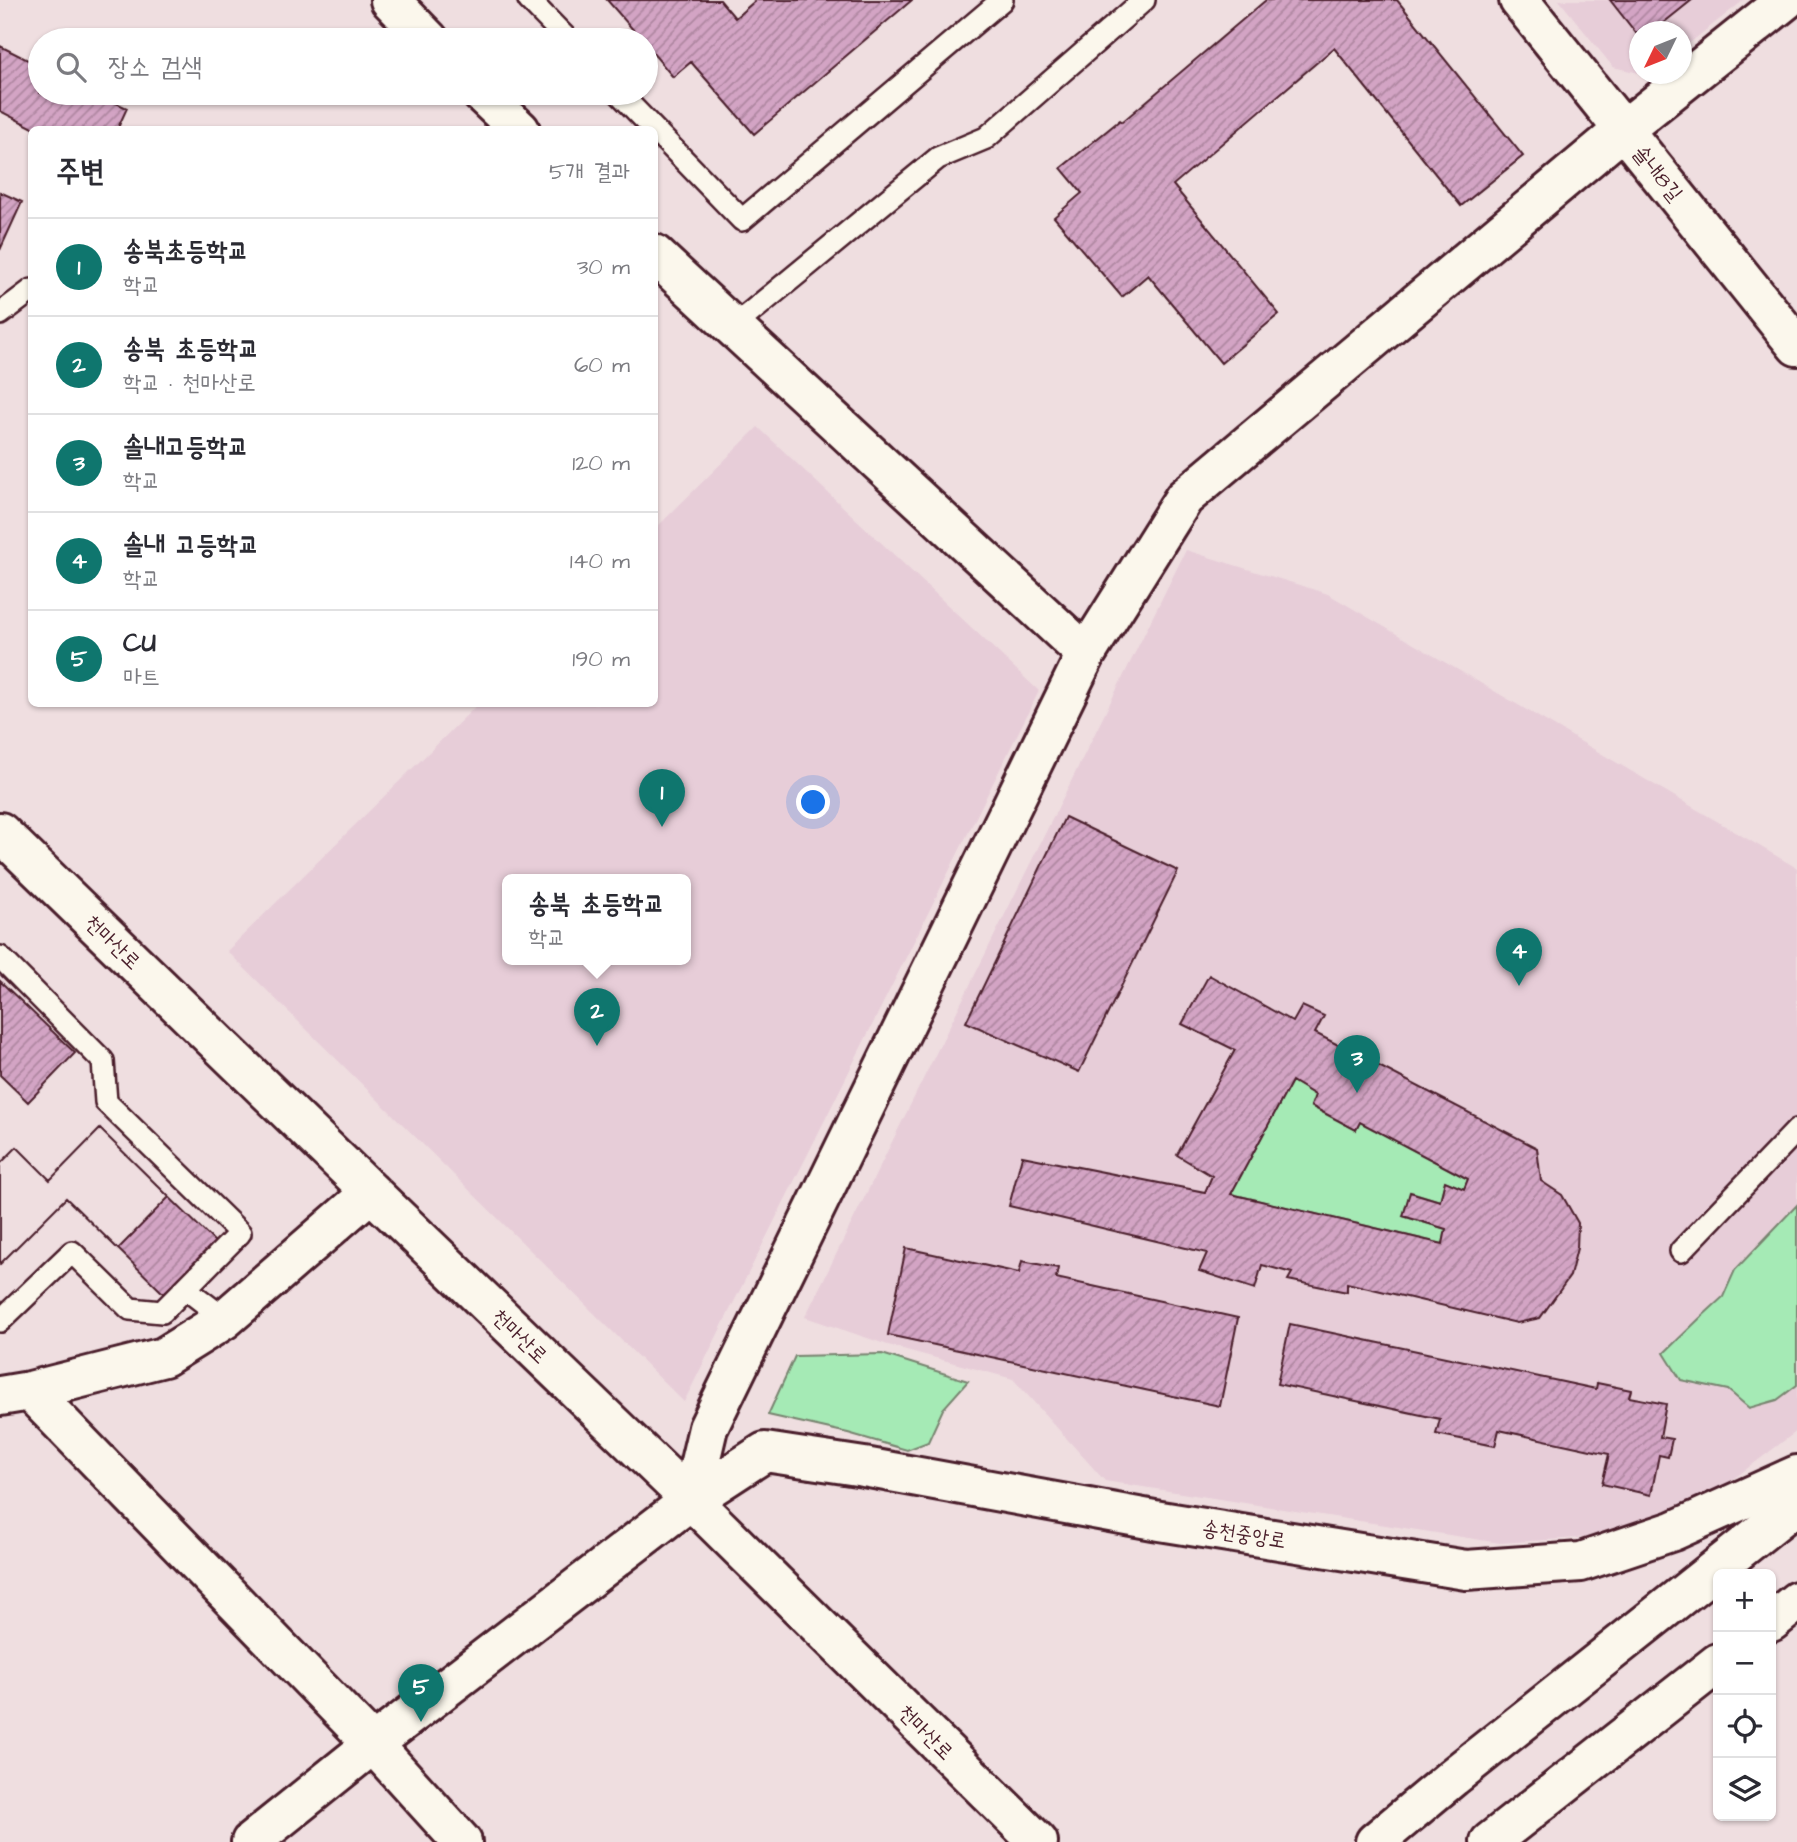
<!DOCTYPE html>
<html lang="ko">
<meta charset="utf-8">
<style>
body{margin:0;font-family:"Architects Daughter","Poor Story",sans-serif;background:#f2f2f3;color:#2b2b33}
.controls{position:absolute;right:21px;bottom:21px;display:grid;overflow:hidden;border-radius:10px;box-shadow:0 2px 5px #0004}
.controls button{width:63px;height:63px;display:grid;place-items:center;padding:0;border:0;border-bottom:2px solid #e1e1e2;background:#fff;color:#2b2b33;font:35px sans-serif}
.compass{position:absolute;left:1629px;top:21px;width:63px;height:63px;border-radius:50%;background:#fff;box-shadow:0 2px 5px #0004;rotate:227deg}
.you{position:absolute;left:814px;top:803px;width:24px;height:24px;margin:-18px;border:5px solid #fff;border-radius:50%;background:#1a73e8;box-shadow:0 0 0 10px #1a73e833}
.badge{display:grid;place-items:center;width:46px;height:46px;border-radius:50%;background:#0f766e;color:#fff;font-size:23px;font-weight:700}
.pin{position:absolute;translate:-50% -58px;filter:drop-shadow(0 2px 4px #0008)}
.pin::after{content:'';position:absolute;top:37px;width:24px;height:21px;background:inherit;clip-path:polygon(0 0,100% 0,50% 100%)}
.popup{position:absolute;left:502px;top:874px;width:189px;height:91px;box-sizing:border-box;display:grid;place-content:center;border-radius:10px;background:#fff;filter:drop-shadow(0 2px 5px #0005);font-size:23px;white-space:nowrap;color:#7c7c81}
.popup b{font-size:26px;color:#2b2b33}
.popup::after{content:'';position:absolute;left:50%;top:100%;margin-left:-14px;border:14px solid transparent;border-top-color:#fff}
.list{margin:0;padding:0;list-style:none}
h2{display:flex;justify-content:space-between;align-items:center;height:91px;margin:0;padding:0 28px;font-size:30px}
h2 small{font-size:23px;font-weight:400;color:#7c7c81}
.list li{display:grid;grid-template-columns:46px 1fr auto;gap:21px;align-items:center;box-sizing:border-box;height:98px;padding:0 28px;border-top:2px solid #e1e1e2}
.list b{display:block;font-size:26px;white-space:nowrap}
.list p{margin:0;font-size:23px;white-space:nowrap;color:#7c7c81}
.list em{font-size:23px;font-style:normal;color:#7c7c81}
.icon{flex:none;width:38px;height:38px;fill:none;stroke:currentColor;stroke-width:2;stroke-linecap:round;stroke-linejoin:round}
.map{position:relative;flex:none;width:1797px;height:1842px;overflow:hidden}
.search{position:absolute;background:#fff;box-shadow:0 2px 5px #0004;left:28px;top:28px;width:630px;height:77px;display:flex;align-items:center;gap:18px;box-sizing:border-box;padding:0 24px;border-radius:38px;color:#7c7c81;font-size:26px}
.panel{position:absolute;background:#fff;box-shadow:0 2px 5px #0004;left:28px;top:126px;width:630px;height:581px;border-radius:10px}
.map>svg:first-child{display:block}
.built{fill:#e7cdd8;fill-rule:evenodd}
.green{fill:#a5eab5;stroke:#788470;stroke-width:2}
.building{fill:url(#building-hatch);stroke:#4a1f2b;stroke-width:2;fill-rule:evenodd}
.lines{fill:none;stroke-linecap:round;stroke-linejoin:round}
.lane-casing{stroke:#4a1f2b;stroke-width:26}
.street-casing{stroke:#4a1f2b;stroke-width:44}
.secondary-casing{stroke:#4a1f2b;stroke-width:44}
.lane{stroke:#fbf7ec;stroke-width:21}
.street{stroke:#fbf7ec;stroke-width:38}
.secondary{stroke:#fbf7ec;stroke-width:38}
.labels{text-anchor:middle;stroke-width:7;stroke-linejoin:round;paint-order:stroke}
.street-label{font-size:21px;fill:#4a1f2b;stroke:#fbf7ec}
</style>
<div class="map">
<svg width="1797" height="1842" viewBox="0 0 1797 1842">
<defs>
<pattern id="building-hatch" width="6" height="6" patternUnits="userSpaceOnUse" patternTransform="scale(1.75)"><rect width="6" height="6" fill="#d3a4c4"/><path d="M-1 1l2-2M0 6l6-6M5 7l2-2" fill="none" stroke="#ad859f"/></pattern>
</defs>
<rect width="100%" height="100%" fill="#efdee0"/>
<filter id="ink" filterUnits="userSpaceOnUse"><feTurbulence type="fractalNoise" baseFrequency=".0143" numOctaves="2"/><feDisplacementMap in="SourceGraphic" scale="14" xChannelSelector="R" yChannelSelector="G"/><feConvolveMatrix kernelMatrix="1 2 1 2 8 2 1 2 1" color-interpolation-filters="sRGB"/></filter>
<g filter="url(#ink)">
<!-- built -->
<path class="built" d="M1559 0H1744L1682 49V32H1640L1639 73 1613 67Z
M758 427 1039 691 684 1402 227 951 478 704H654L655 529ZM508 880H686V960H508Z
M1186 550 1328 594 1797 868V1431L1712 1495 1626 1535 1500 1543 1105 1481 1013 1379 888 1345 805 1317Z"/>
<!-- green -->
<path class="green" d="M1292 1081 1315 1095 1312 1107 1356 1130 1360 1122 1468 1179 1464 1189 1445 1181 1440 1201 1411 1192 1403 1216 1446 1229 1443 1244 1231 1194Z
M1797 1205V1385L1777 1400 1749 1408 1728 1390 1681 1380 1664 1353 1699 1319 1723 1297 1735 1270Z
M882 1354 968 1381 943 1409 928 1442 907 1450 848 1433 768 1415 795 1356Z"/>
<!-- building -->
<path class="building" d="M607 0H720L735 18 756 0H912L754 134 691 62 673 77 646 45V40H642Z
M1266 0H1397L1523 156 1461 206 1334 48 1173 185 1279 314 1221 363 1148 275 1122 297 1054 217 1082 193 1061 168 1120 120 1122 122Z
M1610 0H1692L1652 32H1640V38Z
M0 46 40 66V93H95L127 108 117 130H37L0 111Z
M0 192 22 202 0 250Z
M1065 817 1178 871 1079 1072 966 1022Z
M1209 975 1293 1022 1302 1006 1324 1016 1315 1033 1537 1148 1541 1181 1562 1195 1578 1223 1577 1248 1570 1276 1540 1318 1517 1323 1347 1283V1292L1288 1280 1292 1273 1262 1265 1255 1289 1199 1271 1207 1253 1009 1206 1022 1156 1205 1192 1212 1176 1177 1155 1235 1050 1182 1024ZM1292 1081 1315 1095 1311 1106 1356 1130 1360 1122 1468 1179 1464 1189 1445 1181 1440 1201 1410 1192 1403 1216 1446 1229 1443 1244 1231 1194Z
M0 981 75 1053 28 1102 0 1075Z
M100 1129 216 1243 165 1295 66 1198 0 1264V1164L17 1147 50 1180Z
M100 1129 169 1197 118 1249 66 1198 0 1264V1164L17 1147 50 1180Z
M906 1248 1019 1273 1022 1261 1058 1268 1056 1278 1238 1318 1220 1406 888 1335Z
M1290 1324 1596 1389 1597 1383 1631 1390 1629 1397 1666 1404 1660 1437 1672 1439 1668 1457 1659 1455 1651 1495 1602 1484 1609 1454 1499 1430 1495 1446 1436 1434 1440 1419 1277 1384Z"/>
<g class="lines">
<defs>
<path id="lane" d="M529 0 568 40
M619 93 742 220 1002 0
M0 314 32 290
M734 326 938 158 986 138 1144 0
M0 957 103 1061 106 1102 240 1233 162 1312 130 1309 72 1252 0 1321
M1681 1251 1797 1130
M186 1289 225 1319"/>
<path id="street" d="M390 0 429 40
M1519 0 1797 346
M481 93 520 130
M654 254 1086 654
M0 832 371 1192 691 1500 1038 1842
M30 1391 164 1357 225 1319 371 1192
M0 1396 30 1391 373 1744 462 1842
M691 1500 708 1428 1086 654 1184 498 1623 130 1786 0
M251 1842 373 1744 691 1500 765 1452 864 1467 1154 1520 1466 1570 1581 1562 1673 1531 1797 1475"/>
<path id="secondary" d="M1771 1622 1797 1601
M1375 1842 1453 1777 1797 1504
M1490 1842 1718 1663"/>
</defs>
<!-- lane casing -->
<use href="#lane" class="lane-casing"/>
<!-- street casing -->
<use href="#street" class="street-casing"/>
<!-- secondary casing -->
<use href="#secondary" class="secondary-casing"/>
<!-- lane -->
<use href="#lane" class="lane"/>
<!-- street -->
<use href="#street" class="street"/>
<!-- secondary -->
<use href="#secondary" class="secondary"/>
</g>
</g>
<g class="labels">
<!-- street labels -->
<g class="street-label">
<text transform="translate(1658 173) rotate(51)" y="7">솔내8길</text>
<text transform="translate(113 942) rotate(44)" y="7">천마산로</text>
<text transform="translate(520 1336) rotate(44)" y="7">천마산로</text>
<text transform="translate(1244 1534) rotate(9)" y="7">송천중앙로</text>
<text transform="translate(926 1732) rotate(45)" y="7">천마산로</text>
</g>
</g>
</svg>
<div class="controls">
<button>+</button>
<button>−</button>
<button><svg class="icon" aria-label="locate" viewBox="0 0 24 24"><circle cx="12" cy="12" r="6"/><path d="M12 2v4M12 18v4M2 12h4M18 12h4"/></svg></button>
<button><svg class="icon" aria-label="layers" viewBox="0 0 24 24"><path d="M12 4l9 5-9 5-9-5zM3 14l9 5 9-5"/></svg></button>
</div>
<svg class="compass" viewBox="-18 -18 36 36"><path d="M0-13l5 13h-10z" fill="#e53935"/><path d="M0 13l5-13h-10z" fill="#7c7c81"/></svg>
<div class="you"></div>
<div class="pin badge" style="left:662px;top:827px">1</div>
<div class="pin badge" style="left:597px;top:1046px">2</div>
<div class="popup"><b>송북 초등학교</b>학교</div>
<div class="pin badge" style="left:1357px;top:1093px">3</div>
<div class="pin badge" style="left:1519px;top:986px">4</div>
<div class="pin badge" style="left:421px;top:1722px">5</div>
<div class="search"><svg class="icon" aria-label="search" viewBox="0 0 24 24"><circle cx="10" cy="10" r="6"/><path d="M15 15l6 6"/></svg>장소 검색</div>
<section class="panel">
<h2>주변<small>5개 결과</small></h2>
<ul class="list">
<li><span class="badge">1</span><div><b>송북초등학교</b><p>학교</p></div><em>30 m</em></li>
<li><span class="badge">2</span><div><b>송북 초등학교</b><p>학교 · 천마산로</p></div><em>60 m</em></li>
<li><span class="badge">3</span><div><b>솔내고등학교</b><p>학교</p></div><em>120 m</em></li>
<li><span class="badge">4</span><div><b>솔내 고등학교</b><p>학교</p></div><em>140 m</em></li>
<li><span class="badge">5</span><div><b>CU</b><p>마트</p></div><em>190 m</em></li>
</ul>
</section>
</div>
